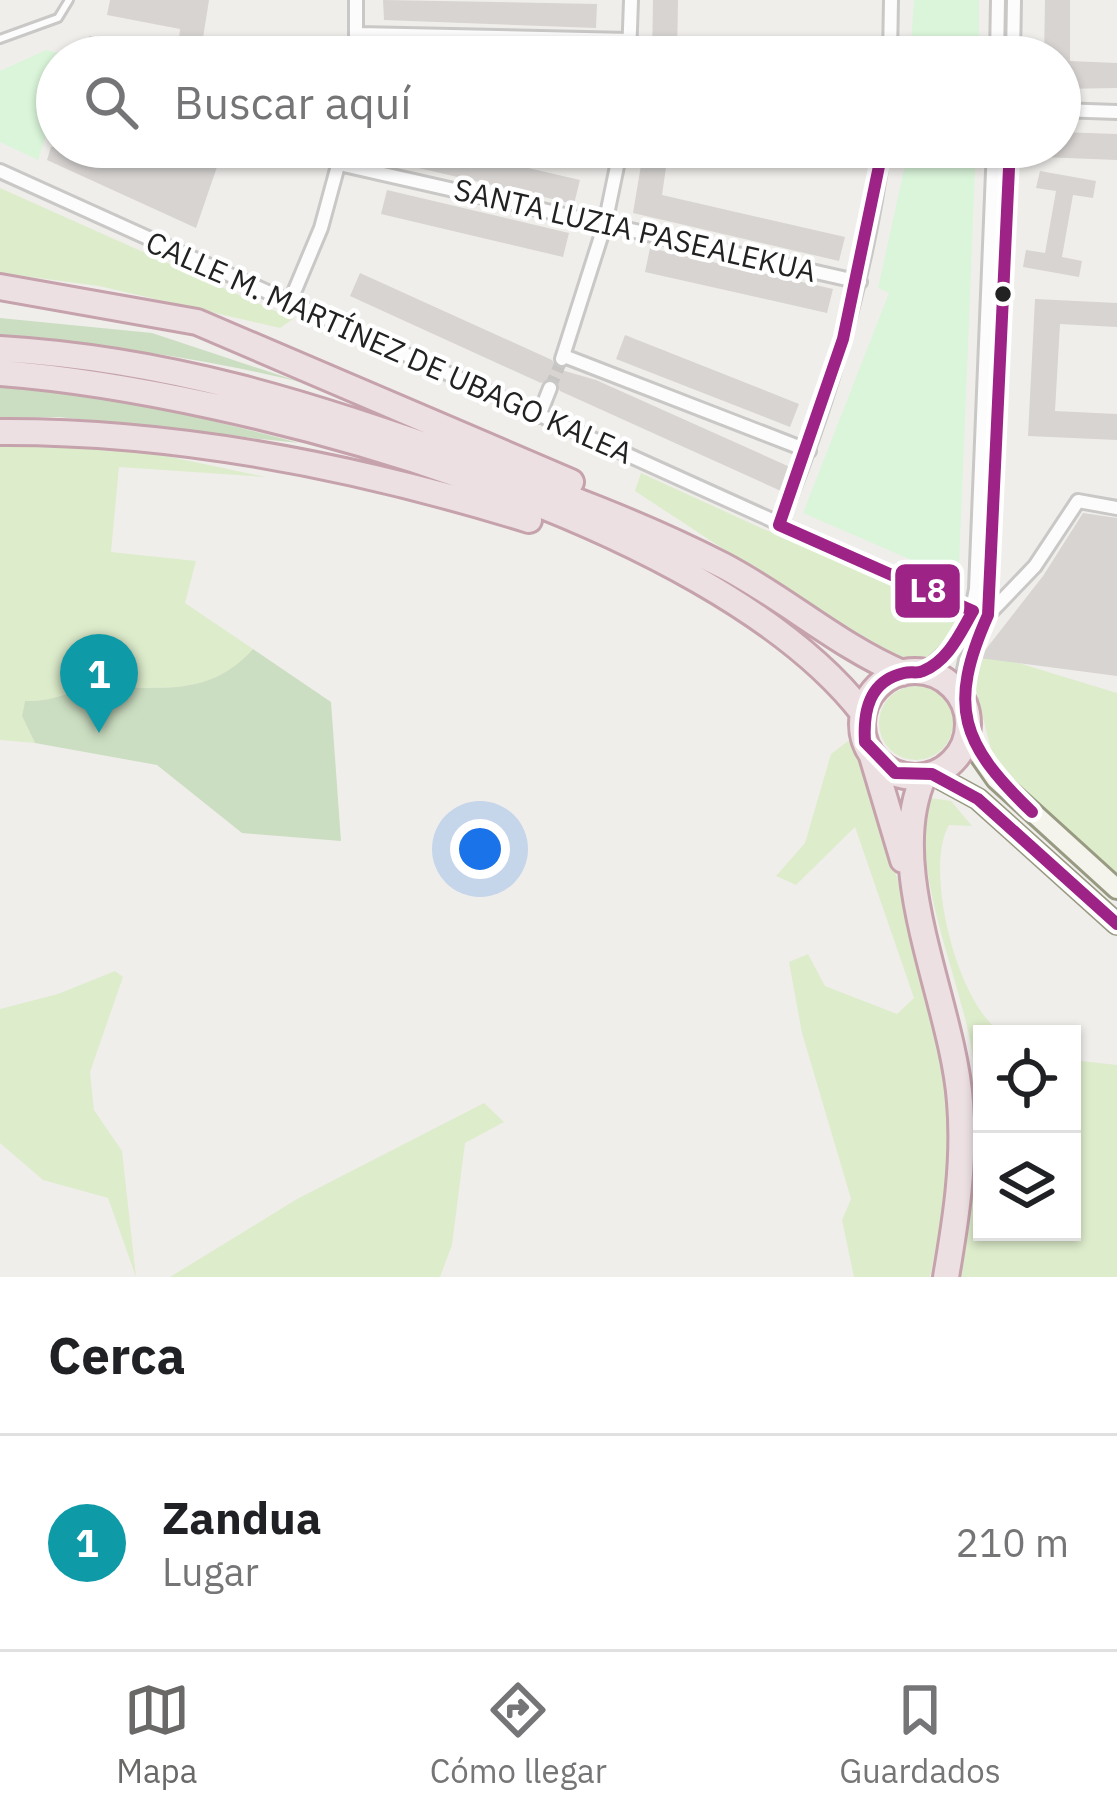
<!DOCTYPE html>
<html lang="es">
<meta charset="utf-8">
<style>
body{margin:0;font-family:"IBM Plex Sans",sans-serif;background:#f6f6f6;color:#202124}
.controls{position:absolute;right:36px;bottom:36px;display:grid;overflow:hidden;border-radius:0px;box-shadow:0 3px 9px #0004}
.controls button{width:108px;height:108px;display:grid;place-items:center;padding:0;border:0;border-bottom:3px solid #e0e0e0;background:#fff;color:#202124;font:60px sans-serif}
.you{position:absolute;left:480px;top:849px;width:42px;height:42px;margin:-30px;border:9px solid #fff;border-radius:50%;background:#1a73e8;box-shadow:0 0 0 18px #1a73e833}
.badge{display:grid;place-items:center;width:78px;height:78px;border-radius:50%;background:#6a6968;color:#fff;font-size:39px;font-weight:700}
.pin{position:absolute;translate:-50% -99px;filter:drop-shadow(0 3px 6px #0008)}
.pin::after{content:'';position:absolute;top:63px;width:42px;height:36px;background:inherit;clip-path:polygon(0 0,100% 0,50% 100%)}
.list{margin:0;padding:0;list-style:none}
h2{display:flex;justify-content:space-between;align-items:center;height:156px;margin:0;padding:0 48px;font-size:51px}
h2 small{font-size:39px;font-weight:400;color:#757577}
.list li{display:grid;grid-template-columns:78px 1fr auto;gap:36px;align-items:center;box-sizing:border-box;height:216px;padding:0 48px;border-top:3px solid #e0e0e0}
.list b{display:block;font-size:45px;white-space:nowrap}
.list p{margin:0;font-size:39px;white-space:nowrap;color:#757577}
.list em{font-size:39px;font-style:normal;color:#757577}
.icon{flex:none;width:66px;height:66px;fill:none;stroke:currentColor;stroke-width:2;stroke-linecap:round;stroke-linejoin:round}
.map{position:relative;flex:none;width:1117px;height:1277px;overflow:hidden}
.search{position:absolute;background:#fff;box-shadow:0 3px 9px #0004;left:36px;right:36px;top:36px;height:132px;display:flex;align-items:center;gap:30px;box-sizing:border-box;padding:0 42px;border-radius:66px;color:#757577;font-size:45px}
.sheet{height:372px;background:#fff}
nav{display:flex;justify-content:space-around;align-items:center;box-sizing:border-box;height:168px;border-top:3px solid #e0e0e0;background:#fff;font-size:33px;color:#757577}
nav a{display:grid;justify-items:center;gap:6px}
nav .on{color:#6a6968}
.map>svg:first-child{display:block}
.grass{fill:#ddeccb}
.forest{fill:#cbdec1}
.park{fill:#daf5da}
.building{fill:#d7d4d2}
.lines{fill:none;stroke-linecap:round;stroke-linejoin:round}
.street-tunnel{stroke:#c7c5c3;stroke-width:12;stroke-dasharray:12 6;stroke-linecap:butt}
.lane-casing{stroke:#c9c8c7;stroke-width:12}
.street-casing{stroke:#c9c8c7;stroke-width:18}
.secondary-casing{stroke:#999a82;stroke-width:24}
.highway-casing{stroke:#c5a2ac;stroke-width:30}
.lane{stroke:#fdfcfc;stroke-width:6}
.street{stroke:#fdfcfc;stroke-width:12}
.secondary{stroke:#f4f4ed;stroke-width:18}
.highway{stroke:#ece0e2;stroke-width:24}
.bus-1-casing{stroke:#fff;stroke-width:21}
.bus-1{stroke:#9e2387;stroke-width:12}
.bus-dot{fill:#222;stroke:#fff;stroke-width:4.5}
.labels{text-anchor:middle;stroke-width:9;stroke-linejoin:round;paint-order:stroke}
.street-label{font-size:30px;fill:#222;stroke:#fff}
.line-badge{stroke:#fff;stroke-width:4.5}
.badge-label{font-size:33px;text-anchor:middle;font-weight:bold;fill:#fff}
</style>
<div class="map">
<svg width="1117" height="1277" viewBox="0 0 1117 1277">
<rect width="100%" height="100%" fill="#f0eeeb"/>
<!-- grass -->
<path class="grass" d="M0 188 293 319 280 328 99 286 0 273Z
M53 432 266 477 119 467 111 552 196 561 185 603 253 649C203 706 147 680 82 691 61 695 47 702 25 701L22 716 35 743 0 740V433Z
M641 473 761 528 973 611 922 672 859 638 635 491Z
M995 656 1117 693V876L994 761 974 682V657Z
M879 723a37 37 0 1 1 74 0a37 37 0 1 1-74 0Z
M852 738C896 877 955 1028 947 1177 945 1210 936 1244 930 1277H854L842 1220 851 1199 802 1033 789 962 808 954 825 986 897 1014 914 998 855 827 796 885 776 876 805 843 831 754Z
M930 798 951 801 972 826 949 825C923 869 958 1009 1004 1034H982V1232H1072V1060L1117 1065V1277H957C967 1205 982 1131 973 1058 963 982 908 871 930 798Z
M115 971 123 977 90 1072 94 1110 122 1151 136 1277 108 1198 43 1180 0 1143V1009L58 994Z
M484 1103 504 1122 465 1143 452 1245 440 1277H170L297 1199Z"/>
<!-- forest -->
<path class="forest" d="M0 318 152 333 300 382C196 357 107 344 0 340Z
M0 387C102 392 200 417 299 443L59 417 0 418Z
M253 649 331 702 341 841 242 833 157 765 35 743 22 716 25 701C47 702 60 695 81 691 146 680 202 706 253 649Z"/>
<!-- park -->
<path class="park" d="M914 0H979V57H910Z
M46 50 71 56 57 57V102L38 160 0 142V71Z
M909 147H976L959 567 946 575 803 513 889 293 878 288Z"/>
<!-- building -->
<path class="building" d="M110 0H209L200 57H177L180 29 107 15Z
M383 0 597 4 596 28 384 20Z
M653 0H678L677 57H652Z
M1045 0H1070V61L1117 63V88L1060 89V57H1044Z
M89 36 176 52V57H86Z
M1060 132 1117 134V160L1041 157V147H1060Z
M51 147H172L217 167 196 228 47 160Z
M369 147H439L580 180 574 204 367 156Z
M644 147H669L662 195 845 237 839 261 633 213Z
M1040 171 1096 181 1093 198 1073 195 1062 257 1082 261 1079 277 1023 267 1026 250 1045 253 1056 191 1036 188Z
M387 190 569 233 563 257 381 214Z
M650 248 833 289 827 313 645 272Z
M360 273 552 360 558 369 596 380 790 467 781 491 560 391 555 379 541 383 350 296Z
M1035 299 1117 303V327L1060 324 1055 411 1117 414V440L1028 436Z
M625 335 799 404 790 427 616 359Z
M1083 513 1117 518V676L979 658 1043 576Z"/>
<g class="lines">
<!-- street-tunnel -->
<path class="street-tunnel" d="M550 388 561 362"/>
<defs>
<path id="lane" d="M0 39 58 18 69 0"/>
<path id="street" d="M358 34 629 40
M356 57V0
M629 57 631 0
M890 57 891 0
M997 57 998 0
M1013 57 1014 0
M1060 110 1117 112
M339 164 860 282
M0 171 973 611
M290 302 321 228 343 147
M564 356 809 451
M562 359 605 224 621 147
M539 416 550 388
M779 525C829 402 866 279 883 147
M989 614 1035 566 1078 501 1117 508
M922 672C953 649 970 628 976 589L994 147
M959 695 966 660 988 615 1010 147"/>
<path id="secondary" d="M966 736 996 779 1117 889
M932 774 978 799 1117 924"/>
<path id="highway" d="M0 287 197 322 571 482
M0 349C168 359 312 404 469 461 555 492 640 523 722 565 784 597 837 645 902 673
M0 373C239 391 712 518 863 713
M0 432C180 431 358 467 529 520
M862 724a53 53 0 1 1 106 0a53 53 0 1 1-106 0Z
M872 756 903 860
M924 776C882 868 953 1003 960 1102 965 1161 956 1219 946 1277"/>
</defs>
<!-- lane casing -->
<use href="#lane" class="lane-casing"/>
<!-- street casing -->
<use href="#street" class="street-casing"/>
<!-- secondary casing -->
<use href="#secondary" class="secondary-casing"/>
<!-- highway casing -->
<use href="#highway" class="highway-casing"/>
<!-- lane -->
<use href="#lane" class="lane"/>
<!-- street -->
<use href="#street" class="street"/>
<!-- secondary -->
<use href="#secondary" class="secondary"/>
<!-- highway -->
<use href="#highway" class="highway"/>
<defs>
<path id="bus-1" d="M883 147 843 339 779 525 973 611C960 633 949 660 923 671 916 674 912 671 904 673 869 681 863 711 865 742L895 773 932 774 978 799 1117 924
M1010 147 988 615C947 707 961 744 1032 812"/>
</defs>
<!-- bus-1 casing -->
<use href="#bus-1" class="bus-1-casing"/>
<!-- bus-1 -->
<use href="#bus-1" class="bus-1"/>
</g>
<!-- markers -->
<circle class="bus-dot" cx="1003" cy="294" r="10"/>
<g class="labels">
<!-- street labels -->
<g class="street-label">
<text transform="translate(635 231) rotate(13)" y="10">SANTA LUZIA PASEALEKUA</text>
<text transform="translate(389 348) rotate(24)" y="10">CALLE M. MARTÍNEZ DE UBAGO KALEA</text>
</g>
</g>
<rect class="line-badge" x="893" y="562" width="69" height="58" rx="12" fill="#9e2387"/>
<g class="badge-label">
<text x="928" y="602">L8</text>
</g>
</svg>
<div class="controls">
<button><svg class="icon" aria-label="locate" viewBox="0 0 24 24"><circle cx="12" cy="12" r="6"/><path d="M12 2v4M12 18v4M2 12h4M18 12h4"/></svg></button>
<button><svg class="icon" aria-label="layers" viewBox="0 0 24 24"><path d="M12 4l9 5-9 5-9-5zM3 14l9 5 9-5"/></svg></button>
</div>
<div class="you"></div>
<div class="pin badge" style="left:99px;top:733px;background:#0f9aa8">1</div>
<div class="search"><svg class="icon" aria-label="search" viewBox="0 0 24 24"><circle cx="10" cy="10" r="6"/><path d="M15 15l6 6"/></svg>Buscar aquí</div>
</div>
<section class="sheet">
<h2>Cerca<small></small></h2>
<ul class="list">
<li><span class="badge" style="background:#0f9aa8">1</span><div><b>Zandua</b><p>Lugar</p></div><em>210 m</em></li>
</ul>
</section>
<nav>
<a class="on"><svg class="icon" aria-label="map" viewBox="0 0 24 24"><path d="M3 6l6-2 6 2 6-2v14l-6 2-6-2-6 2zM9 4v14M15 6v14"/></svg>Mapa</a>
<a><svg class="icon" aria-label="directions" viewBox="0 0 24 24"><path d="M12 3l9 9-9 9-9-9zM9 14v-3h6M13 9l2 2-2 2"/></svg>Cómo llegar</a>
<a><svg class="icon" aria-label="saved" viewBox="0 0 24 24"><path d="M7 4h10v16l-5-4-5 4z"/></svg>Guardados</a>
</nav>
